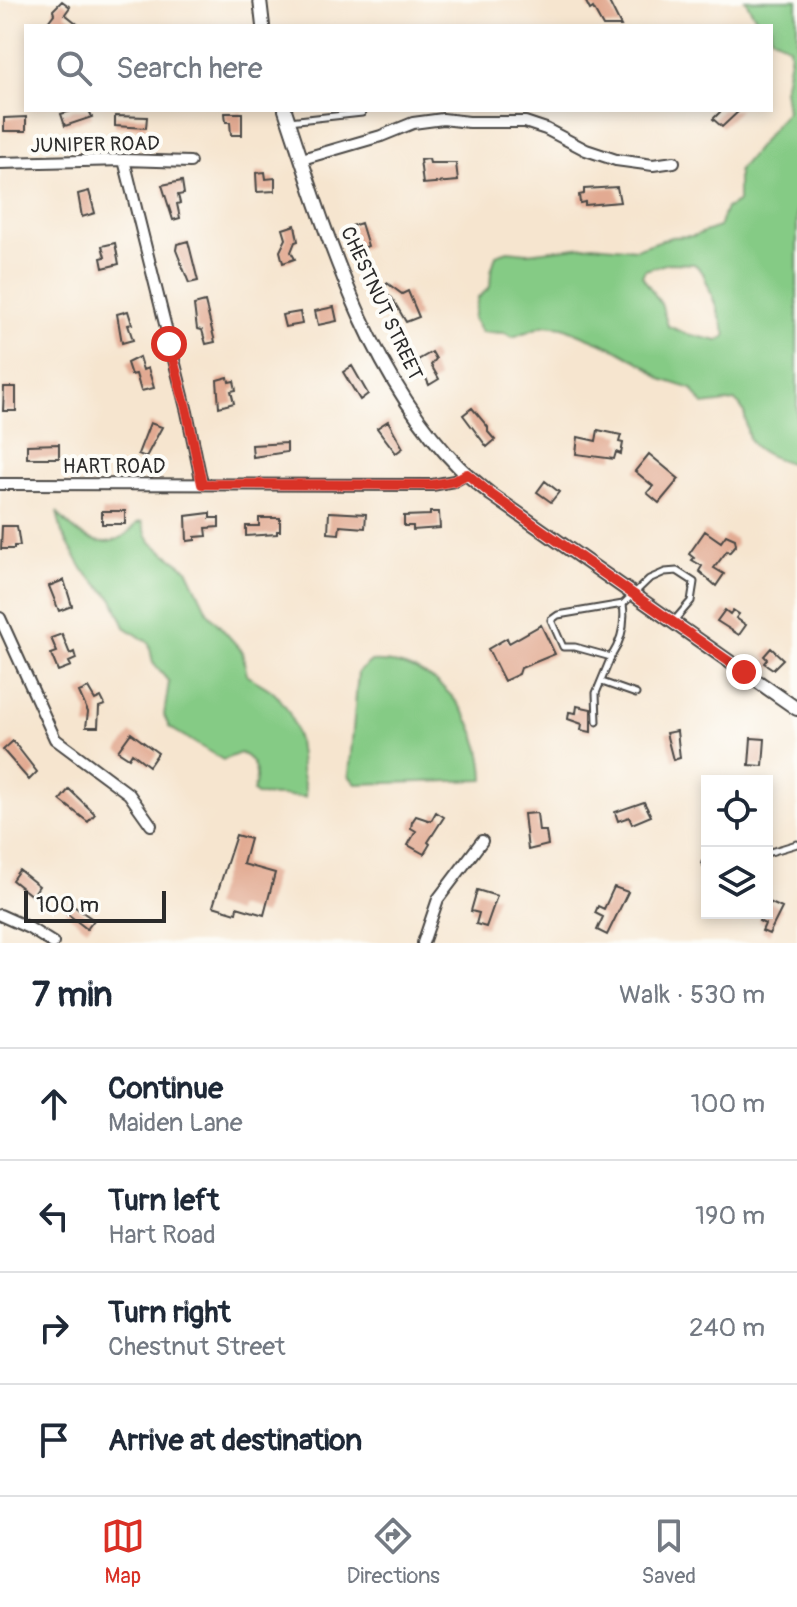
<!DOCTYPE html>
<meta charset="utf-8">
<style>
body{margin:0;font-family:Pangolin,sans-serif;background:#f6f6f7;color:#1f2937}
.controls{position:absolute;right:24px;bottom:24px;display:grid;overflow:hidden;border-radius:0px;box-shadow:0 4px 12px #0003}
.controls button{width:72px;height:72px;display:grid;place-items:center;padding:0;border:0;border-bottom:2px solid #e0e1e3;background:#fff;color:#1f2937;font:40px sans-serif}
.scale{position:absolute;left:24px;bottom:20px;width:142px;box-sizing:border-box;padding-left:8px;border:4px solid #2b2b2b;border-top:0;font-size:22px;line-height:28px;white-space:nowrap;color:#2b2b2b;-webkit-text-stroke:6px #fdfcf7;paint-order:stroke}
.stop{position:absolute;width:24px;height:24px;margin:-18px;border:6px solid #d93025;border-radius:50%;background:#fff}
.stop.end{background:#d93025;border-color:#fff;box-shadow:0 2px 8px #0008}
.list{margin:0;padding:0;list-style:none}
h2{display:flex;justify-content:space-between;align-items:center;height:104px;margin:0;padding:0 32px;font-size:34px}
h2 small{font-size:26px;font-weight:400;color:#747a83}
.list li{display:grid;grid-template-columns:52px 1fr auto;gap:24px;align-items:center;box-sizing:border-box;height:112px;padding:0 32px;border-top:2px solid #e0e1e3}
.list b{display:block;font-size:30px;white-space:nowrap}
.list p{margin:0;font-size:26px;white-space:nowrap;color:#747a83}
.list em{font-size:26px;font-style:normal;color:#747a83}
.icon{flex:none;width:44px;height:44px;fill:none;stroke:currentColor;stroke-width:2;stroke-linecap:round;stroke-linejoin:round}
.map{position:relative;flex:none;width:797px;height:943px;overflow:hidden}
.search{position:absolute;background:#fff;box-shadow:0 4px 12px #0003;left:24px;right:24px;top:24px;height:88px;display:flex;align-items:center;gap:20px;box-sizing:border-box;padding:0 28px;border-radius:0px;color:#747a83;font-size:30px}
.sheet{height:552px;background:#fff}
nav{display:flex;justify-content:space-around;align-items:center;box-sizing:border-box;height:112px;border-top:2px solid #e0e1e3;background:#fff;font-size:22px;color:#747a83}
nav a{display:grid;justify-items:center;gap:4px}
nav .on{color:#d93025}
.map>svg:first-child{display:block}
.green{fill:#85cb85;stroke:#587b58;stroke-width:2;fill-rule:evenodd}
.building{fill:#e2aa92}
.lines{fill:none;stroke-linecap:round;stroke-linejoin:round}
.service-casing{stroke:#494744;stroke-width:9}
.minor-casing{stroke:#494744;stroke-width:14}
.tertiary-casing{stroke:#494744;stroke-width:16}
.service{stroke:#fff;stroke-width:5}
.minor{stroke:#fff;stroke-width:10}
.tertiary{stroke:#fff;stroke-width:12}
.route{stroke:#d93025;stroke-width:10}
.labels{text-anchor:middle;stroke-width:8;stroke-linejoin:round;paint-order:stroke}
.street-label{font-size:20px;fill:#2b2b2b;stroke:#fdfcf7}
</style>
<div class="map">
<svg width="797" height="943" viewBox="0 0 797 943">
<rect width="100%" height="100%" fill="#fdfcf7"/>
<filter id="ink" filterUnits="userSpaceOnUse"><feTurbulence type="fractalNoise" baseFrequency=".0125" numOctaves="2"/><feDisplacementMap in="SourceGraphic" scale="16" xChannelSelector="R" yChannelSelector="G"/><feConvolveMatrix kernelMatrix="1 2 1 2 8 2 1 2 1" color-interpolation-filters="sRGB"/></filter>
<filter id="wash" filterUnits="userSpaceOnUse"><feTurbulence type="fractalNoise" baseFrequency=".006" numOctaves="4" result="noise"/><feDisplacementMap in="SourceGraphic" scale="32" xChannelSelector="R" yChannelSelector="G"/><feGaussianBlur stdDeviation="1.8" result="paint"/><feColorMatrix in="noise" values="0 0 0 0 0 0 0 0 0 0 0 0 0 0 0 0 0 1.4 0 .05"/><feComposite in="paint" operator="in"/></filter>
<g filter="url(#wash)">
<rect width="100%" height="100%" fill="#f6e5cf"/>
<!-- green -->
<path class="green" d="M745 0H797V466C783 460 760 455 751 442 742 428 751 412 735 401L703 405 692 389 661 379 646 366 616 349 563 327 545 325 513 337 505 333 481 332 473 318 478 298 490 287 491 272 496 255 508 251 527 253 593 245 636 249 671 237 693 236 719 227 726 208 738 202V171L787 111 784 89 790 58 789 47 771 36V26H761ZM669 263 694 264C698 267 700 268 703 273 706 280 726 331 726 336L718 341 687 334 668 326 661 304 642 276 645 270Z
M57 512C79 539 110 558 137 523L142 522 147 536 153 544 187 569 208 613 242 651 247 675C255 681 266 686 273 692 295 711 299 740 301 767 301 778 307 787 305 797L256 795 253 791C259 776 257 760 240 753L223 760 169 727 164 715 169 682 153 663 149 643 125 627 113 599 83 570 62 533Z
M370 662C437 658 483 718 484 780L356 784 349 776 358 672Z"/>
<g id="blocks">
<!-- building -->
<path class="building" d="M585 0H608L621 26H603L593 8 590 10Z
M62 1 70 7 65 14 80 26H45L54 14 53 10Z
M74 110H89L92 117 65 126 61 114Z
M722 110H740L722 127 713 119Z
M225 113H242V135H231L230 122H226Z
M115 116 147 117 146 128 115 126Z
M26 117V131H4V118Z
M429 159 430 163H456L458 181 423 184 420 160Z
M265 172 266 179 275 178V191L257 192 256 173Z
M182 181 184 194 178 195 180 203 177 204 180 218 173 220 162 185Z
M617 187 620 202 585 205V202L580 203 579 195 584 194V189Z
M89 191 95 213 82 217 78 194Z
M361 223 368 246 361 249 359 245 356 246 352 234 354 233 352 226Z
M295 225 298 241 295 242 291 252 295 259 283 263 280 251 286 239 283 229Z
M188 241 198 281 189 283 176 250 177 244Z
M115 243 119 264 103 268 101 258 105 257 102 246Z
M387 283 402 294 408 291 419 317 406 322 392 298 382 292Z
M205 302 215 342 206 344 202 330 197 329 194 305Z
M334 307 337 321 318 325 315 311Z
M128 311 132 324 128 325 133 340 122 343 117 314Z
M300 312 302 324 285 327 282 315Z
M432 352 436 359 431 365 439 379 429 385 418 360Z
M139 357 143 370 148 368 154 388 141 391 136 374 131 375 127 363Z
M352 366 368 394 360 400 343 372Z
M228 377 229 382 234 381 236 390 231 391 234 403 219 407 217 380Z
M4 387H16V411H3Z
M472 408 488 427V432L495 440 487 447 463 415Z
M388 421 403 448 396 453 377 428Z
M150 423 162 427 146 457 138 454Z
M598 430 621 435 619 442 623 443 621 454 616 452 614 459 576 454 578 437 596 441Z
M287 443V452L253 457 252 445Z
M59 444V458H27V445Z
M649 454 679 479 659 503 647 493 653 486 635 471Z
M545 481 559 492 551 502 537 492Z
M102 511H125V524H102Z
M329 512 366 514 365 528 340 526 339 534 328 533Z
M430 512H439L440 528 413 530V526H404V516L430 515Z
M210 513V518H219V527L206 528 207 536 195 537V540L187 541 186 516Z
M259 518H280V531H277V534L246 536V526H259Z
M2 526H17L20 546H14V549H1Z
M705 531 721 542 726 535 735 539 736 545 729 553 727 551 714 568 724 574 716 586 699 571 702 566 692 560 694 558 689 554Z
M64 580 72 606 59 611 49 586Z
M725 610 730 614 733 610 739 614 736 618 746 625 739 635 717 621Z
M541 625 555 654 521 668 519 674 504 681 488 649 507 638 509 643Z
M62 634 70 654 74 652 76 659 69 662 71 666 58 671 51 654 57 652 51 638Z
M771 648 783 659 773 669 764 663 767 659 764 656Z
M88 688 95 700 101 697 105 705 99 707 98 727H86L88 712 79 692Z
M577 706 591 709V732L581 730 582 724 568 719 569 712 576 713Z
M677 731 680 758 673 760 666 733Z
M131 733 158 753 149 766 132 753 129 758 118 751Z
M751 738 765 739 763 766 749 765Z
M13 741 37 772 29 780 3 750Z
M69 789 95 814 88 822 60 800Z
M644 802 651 816 632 824 629 817 618 821 615 812Z
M436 812 444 817 428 842 430 844 424 854 408 845 416 831 411 828 412 822 416 816 431 821Z
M537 813 539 831H546L548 845 528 850 524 814Z
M236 835 250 839 243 864 275 873 264 915 237 907 236 913 213 906Z
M19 870 39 886 32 896 12 880Z
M614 887 628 892 607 935 597 930 603 917 595 913 598 906 604 909Z
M477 890 497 896 486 927 476 924 479 913 471 911Z
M767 901 782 908 769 934 762 931 765 924 759 921 763 913H767Z
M72 905 94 920 87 929 65 912Z"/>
</g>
</g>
<g filter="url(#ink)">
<use href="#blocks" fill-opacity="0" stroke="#494744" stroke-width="2"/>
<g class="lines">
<defs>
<path id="service" d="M289 121 362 113
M623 604C626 624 622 640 611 657L575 647H563L551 620 558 615 623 604 649 579 665 572 677 571 694 582 691 601 674 621
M602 682 636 694
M597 722 596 693 611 657
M767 853 797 844
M705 863 707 862"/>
<path id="minor" d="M302 159 381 136 413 123 443 119 469 122H525L546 129 586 150 616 160 653 165 674 162
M124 160 187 412 202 484
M0 163 124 160 190 162
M0 484 432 485 454 481 467 474
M0 618 55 739 129 794 151 825
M0 915 29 928 53 943
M423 943 438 899 482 841"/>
<path id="tertiary" d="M260 0 263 26
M285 110C325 230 367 375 459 467 469 477 481 486 492 495L797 709"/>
</defs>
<!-- service casing -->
<use href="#service" class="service-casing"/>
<!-- minor casing -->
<use href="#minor" class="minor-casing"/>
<!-- tertiary casing -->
<use href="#tertiary" class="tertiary-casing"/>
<!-- service -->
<use href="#service" class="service"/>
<!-- minor -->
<use href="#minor" class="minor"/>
<!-- tertiary -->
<use href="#tertiary" class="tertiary"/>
</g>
</g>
<g class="lines" filter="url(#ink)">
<!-- route -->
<path class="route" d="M169 344 187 412 202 484 432 485 454 481 467 474 492 495 744 672"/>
</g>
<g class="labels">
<!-- street labels -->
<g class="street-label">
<text transform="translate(95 144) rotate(-1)" y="7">JUNIPER ROAD</text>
<text transform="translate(382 303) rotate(65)" y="7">CHESTNUT STREET</text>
<text x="114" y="473">HART ROAD</text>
</g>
</g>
</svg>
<div class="controls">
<button><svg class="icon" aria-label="locate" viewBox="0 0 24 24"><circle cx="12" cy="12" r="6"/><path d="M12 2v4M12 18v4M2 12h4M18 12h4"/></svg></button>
<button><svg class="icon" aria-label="layers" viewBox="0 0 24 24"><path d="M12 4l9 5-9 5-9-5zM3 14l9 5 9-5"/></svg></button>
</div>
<div class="scale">100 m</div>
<div class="stop" style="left:169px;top:344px"></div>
<div class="stop end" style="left:744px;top:672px"></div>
<div class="search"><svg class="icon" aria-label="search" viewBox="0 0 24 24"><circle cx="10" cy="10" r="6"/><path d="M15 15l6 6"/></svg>Search here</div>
</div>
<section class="sheet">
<h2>7 min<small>Walk · 530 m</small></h2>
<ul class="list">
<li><svg class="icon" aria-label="ahead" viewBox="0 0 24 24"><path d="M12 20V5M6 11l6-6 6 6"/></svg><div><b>Continue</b><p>Maiden Lane</p></div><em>100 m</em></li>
<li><svg class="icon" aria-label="left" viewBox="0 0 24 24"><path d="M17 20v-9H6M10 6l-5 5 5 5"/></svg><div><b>Turn left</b><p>Hart Road</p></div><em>190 m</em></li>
<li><svg class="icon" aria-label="right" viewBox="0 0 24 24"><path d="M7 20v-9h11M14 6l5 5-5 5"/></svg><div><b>Turn right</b><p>Chestnut Street</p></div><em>240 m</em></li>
<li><svg class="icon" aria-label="arrive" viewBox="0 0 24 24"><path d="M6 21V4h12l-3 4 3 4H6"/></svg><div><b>Arrive at destination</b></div></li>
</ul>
</section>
<nav>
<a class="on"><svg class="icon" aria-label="map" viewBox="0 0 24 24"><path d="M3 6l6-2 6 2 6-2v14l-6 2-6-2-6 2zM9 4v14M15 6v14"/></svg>Map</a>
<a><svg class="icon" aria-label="directions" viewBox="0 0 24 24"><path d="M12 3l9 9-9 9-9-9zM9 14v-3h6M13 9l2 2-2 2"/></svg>Directions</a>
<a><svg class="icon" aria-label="saved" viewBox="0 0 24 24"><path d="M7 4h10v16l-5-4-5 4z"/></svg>Saved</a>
</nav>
